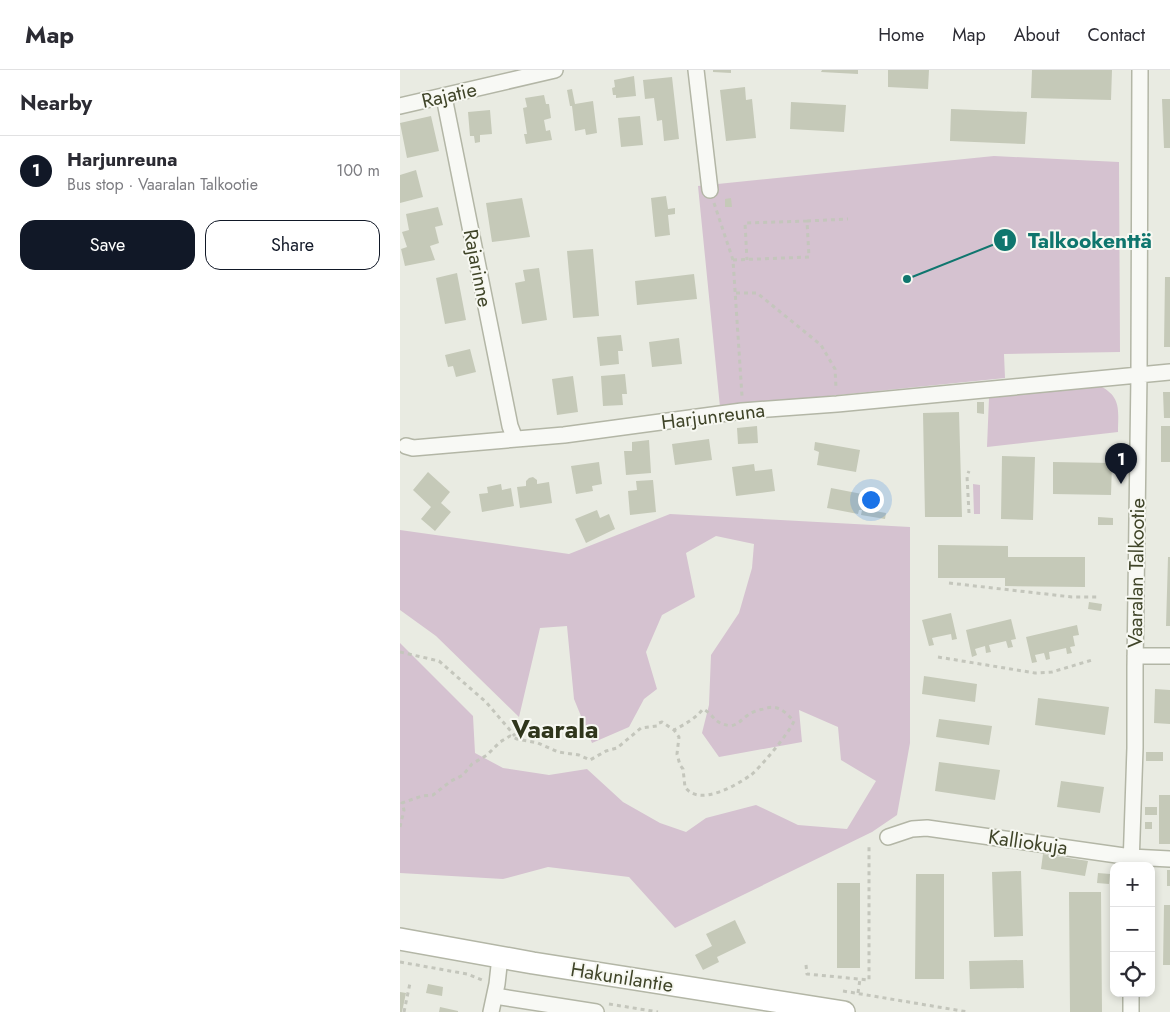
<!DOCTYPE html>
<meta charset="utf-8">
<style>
body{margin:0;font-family:Jost,sans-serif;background:#f7f7f7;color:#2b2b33}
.controls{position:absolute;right:15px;bottom:15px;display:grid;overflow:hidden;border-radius:10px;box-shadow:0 2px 8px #0003}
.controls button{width:45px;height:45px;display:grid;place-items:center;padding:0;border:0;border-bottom:1px solid #e1e1e2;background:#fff;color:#2b2b33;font:25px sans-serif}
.you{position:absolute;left:470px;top:429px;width:18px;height:18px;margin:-12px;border:4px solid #fff;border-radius:50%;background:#1a73e8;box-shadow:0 0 0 8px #1a73e833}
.badge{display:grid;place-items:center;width:32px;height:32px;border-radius:50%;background:#111827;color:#fff;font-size:16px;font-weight:700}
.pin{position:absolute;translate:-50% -41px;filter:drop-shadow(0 1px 2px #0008)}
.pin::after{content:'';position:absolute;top:26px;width:18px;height:15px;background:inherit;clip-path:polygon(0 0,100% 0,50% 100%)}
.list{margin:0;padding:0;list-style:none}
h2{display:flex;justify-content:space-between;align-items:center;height:65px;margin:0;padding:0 20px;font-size:21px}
h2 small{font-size:16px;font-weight:400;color:#7c7c81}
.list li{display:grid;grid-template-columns:32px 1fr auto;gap:15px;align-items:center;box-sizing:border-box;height:70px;padding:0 20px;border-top:1px solid #e1e1e2}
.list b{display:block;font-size:19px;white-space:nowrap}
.list p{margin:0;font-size:16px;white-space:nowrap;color:#7c7c81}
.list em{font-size:16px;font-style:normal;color:#7c7c81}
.actions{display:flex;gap:10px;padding:15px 20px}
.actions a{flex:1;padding:11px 0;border:1px solid #111827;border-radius:15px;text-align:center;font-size:18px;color:#111827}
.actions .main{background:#111827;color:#fff}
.icon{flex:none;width:28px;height:28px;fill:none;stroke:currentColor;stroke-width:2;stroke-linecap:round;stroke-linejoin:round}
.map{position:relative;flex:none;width:770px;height:942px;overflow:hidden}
header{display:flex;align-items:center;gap:30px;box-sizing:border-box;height:70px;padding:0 25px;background:#fff;border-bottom:1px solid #e1e1e2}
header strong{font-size:24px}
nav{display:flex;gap:28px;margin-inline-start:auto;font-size:18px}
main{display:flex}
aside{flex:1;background:#fff}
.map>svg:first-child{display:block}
.green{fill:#d5c2d0}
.building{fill:#c5c9b8}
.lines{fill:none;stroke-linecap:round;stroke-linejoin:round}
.minor-casing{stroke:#b3b6a6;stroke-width:18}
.secondary-casing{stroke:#b3b6a6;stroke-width:24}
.path{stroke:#c4c6bc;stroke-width:3;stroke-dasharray:4 4;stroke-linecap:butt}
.minor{stroke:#f8f9f5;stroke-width:15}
.secondary{stroke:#fff;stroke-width:21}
.labels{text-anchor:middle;stroke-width:4;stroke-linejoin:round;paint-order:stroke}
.street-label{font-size:20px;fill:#3f4428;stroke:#f7f8f2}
.district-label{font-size:25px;font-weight:bold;fill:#2f351b;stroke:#f7f8f2}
.leader{fill:none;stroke:#0f766e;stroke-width:2}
.callout-dot{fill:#0f766e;stroke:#f7f8f2;stroke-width:2}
.mark-label{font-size:15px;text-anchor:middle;font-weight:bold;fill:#fff}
.callout-label{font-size:21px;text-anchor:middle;font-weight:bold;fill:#0f766e;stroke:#f7f8f2;stroke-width:4;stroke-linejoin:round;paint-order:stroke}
</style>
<header>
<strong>Map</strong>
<nav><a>Home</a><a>Map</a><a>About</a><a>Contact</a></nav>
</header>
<main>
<aside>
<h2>Nearby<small></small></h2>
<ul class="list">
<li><span class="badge">1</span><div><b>Harjunreuna</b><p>Bus stop · Vaaralan Talkootie</p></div><em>100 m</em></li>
</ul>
<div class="actions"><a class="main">Save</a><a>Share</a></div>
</aside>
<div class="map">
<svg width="770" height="942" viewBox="0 0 770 942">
<rect width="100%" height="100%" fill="#e9ebe2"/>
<!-- green -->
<path class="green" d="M594 86 719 92 720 282 604 284 605 308 320 337 298 116Z
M700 316C722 327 718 341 718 362L587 377 589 328Z
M573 414 580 415V444H574Z
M270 444 510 457V673L497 745 472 762 275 858 229 807 148 797 103 809 0 803V573L73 646 75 683 103 698 149 705 187 699 223 732 260 753 286 762 306 748 356 735 398 755 447 759 476 711 441 690 438 657 399 640 402 672 319 687 302 663 309 635 311 585 339 543 352 498 354 474 316 466 286 483 295 527 262 545 246 582 257 619 244 629 229 657 192 673 174 629 167 556 140 558 119 647 36 566 0 540V460L169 484Z"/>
<!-- building -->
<path class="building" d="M313 0H331V3L313 2Z
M422 0H458V4L421 2Z
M488 0H529L528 19 488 17Z
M632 0H712L711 30 631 28Z
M234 6 236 26 216 28V25H213L212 18 215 17 214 10Z
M272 7 279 69 264 71 262 50 257 51 254 28 245 29 243 10Z
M345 17 346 30 352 29 356 68 326 71 320 20Z
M172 19 175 34 193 31 197 63 186 65 185 59 175 61 172 36H170L167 20Z
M144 25 146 34H149L151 48 144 50 146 61 150 60 152 70 126 74 124 64H127L123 38 127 37 125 28Z
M762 29H770V78H764Z
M391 32 446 35 444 62 390 59Z
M551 39 627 42 625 74 550 71Z
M90 40 92 64 80 65V72L75 73 74 66H70L68 42Z
M31 46 39 81 7 88 0 53Z
M240 46 243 75 221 77 218 48Z
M16 100 23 127 0 133V105Z
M266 126 268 139 275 138V144L268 145 270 165 255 167 251 128Z
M122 128 130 167 92 172 86 133Z
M331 128 332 137H325V129Z
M38 137 43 155 35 157 39 173 30 176 35 190 5 196 1 179 7 177 2 162 9 160 6 144Z
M193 179 199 246 173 248 167 181Z
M139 198 147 250 122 254 115 213 125 211 123 200Z
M57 203 66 250 45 254 36 208Z
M294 204 297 229 237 235 235 211Z
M765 207H770V277H764Z
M221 265 223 281H218L219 294 200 296 197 267Z
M279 268 282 294 252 297 249 272Z
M70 279 76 302 56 307 53 296 48 297 45 285Z
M225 304 227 324H222L223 335 203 336 201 306Z
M173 306 178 342 157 345 152 309Z
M763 322H770V348H764Z
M577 332H584V344L577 343Z
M559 342 562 447H525L523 343Z
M357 356 358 373 338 374 337 358Z
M761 356H770V392H761Z
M309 369 312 390 275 395 272 374Z
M249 370 251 403 226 405 224 381H232V372Z
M415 372 460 380 456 402 417 395 419 382 414 380Z
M602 386 635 387 633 450 601 449Z
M199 392 202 414 192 416 193 421 176 424 171 396Z
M653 392 712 393 711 425 653 424Z
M354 394 355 401 372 399 375 421 336 426 332 397Z
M28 402 50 422 41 433 51 442 35 461 21 449 31 437 13 420Z
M133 407 137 410V414L149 412 152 433 120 438 117 417 126 416V411L129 408Z
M253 410 256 442 230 445 228 421 237 420 236 411Z
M101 414 102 420 111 418 114 436 82 442 79 424 88 423 87 417Z
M431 418 462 424V427L468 429 467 432 471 433 469 440 486 443 485 449 461 445 462 440H459L458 444 427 438Z
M197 440 200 448 209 444 215 459 186 473 175 449Z
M698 447 713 448V455H698Z
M538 475 608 476V487H685V517L605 516V508H538Z
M768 487H770V556H766Z
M689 532 702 534 701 541 688 539Z
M551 543 557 569 552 570 551 564 532 568 534 575 529 576 522 550Z
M611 549 616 569 611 570 613 577 608 578 606 571 589 575 591 582 586 583 585 576 575 579 577 585 572 587 566 560Z
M677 555 679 565 673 566 675 576 670 577 672 583 667 584 666 578 649 582 650 589 646 590 644 583 635 585 637 592 632 593 626 567Z
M524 606 577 614 575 632 522 624Z
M755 619 770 620V654L754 653Z
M638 628 709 637 705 665 635 655Z
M539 649 592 656 589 675 536 667Z
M746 682H763V691H746Z
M539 692 600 700 595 730 535 721Z
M661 711 704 717 700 743 657 737Z
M759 725H770V774H759Z
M745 737H757V745H745Z
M745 752H752V759H745Z
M643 784 688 791 685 806 641 799Z
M767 800H770V816H767Z
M621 801 623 866 594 867 592 802Z
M698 803 710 804 709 814 697 813Z
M516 804H544V909H515Z
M437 813H460V898H437Z
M669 822H701L702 942H670Z
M764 835H770V895H763Z
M335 850 346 873 317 887 319 892 303 900 295 885 312 876 306 864Z
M623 890 624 918 570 919 569 891Z
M28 914 43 917 42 926 26 923Z
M0 922 6 923 2 942H0Z
M40 937 58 941V942H39Z"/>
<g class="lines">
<defs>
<path id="minor" d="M296 0 310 120
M44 27 110 356 115 369
M0 36 155 0
M6 376 13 378 164 365 342 341 437 334 770 302
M735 586H770
M488 767 512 759 527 758 731 787 770 789
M731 796 735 678V597L739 305 740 0
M731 923V942
M95 926 196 942
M91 942 97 914 100 887"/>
<path id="secondary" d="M0 869 133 893 444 942"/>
</defs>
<!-- minor casing -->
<use href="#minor" class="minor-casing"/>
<!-- secondary casing -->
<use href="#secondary" class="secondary-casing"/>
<!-- path -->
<path class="path" d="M314 133 333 190 342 326
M407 151 448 149
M333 190 409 187 407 151 345 153 347 190
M336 223H357L421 275 435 299 436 318
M569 443 567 406 569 401
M549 513 672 527H697
M0 582 39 591 86 632 115 666
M538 587 635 603 652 602 692 590
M0 757 4 740 2 733 22 726 33 725 51 711 63 705 72 694 87 685 100 672 110 666 117 669 138 673 158 682 179 685 190 690 206 681 217 678 241 658 257 656 259 653 262 652 274 660 279 667 277 684 280 695 283 699 285 717C299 737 335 716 351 705 360 698 390 662 394 651 384 641 378 634 363 639 358 640 352 642 348 645 342 649 339 654 331 656 312 653 316 646 303 639 295 649 285 654 274 660
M0 892 67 904 82 910
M406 895 407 904 469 910V776
M443 921 568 942
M458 923 460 909
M209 934 258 942
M4 942 10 913"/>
<!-- minor -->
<use href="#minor" class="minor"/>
<!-- secondary -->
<use href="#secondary" class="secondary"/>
</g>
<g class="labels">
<!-- street labels -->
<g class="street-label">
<text transform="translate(49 25) rotate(-13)" y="7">Rajatie</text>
<text transform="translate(78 198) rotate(79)" y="7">Rajarinne</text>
<text transform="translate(313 346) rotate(-7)" y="7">Harjunreuna</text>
<text transform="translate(736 503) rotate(-89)" y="7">Vaaralan Talkootie</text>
<text transform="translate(628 772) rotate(8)" y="7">Kalliokuja</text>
<text transform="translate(222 907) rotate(9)" y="7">Hakunilantie</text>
</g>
<!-- district labels -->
<g class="district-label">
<text x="155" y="668">Vaarala</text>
</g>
</g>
<!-- callouts -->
<path class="leader" d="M507 209L605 170"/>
<g class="callout-dot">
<circle cx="507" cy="209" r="5"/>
<circle cx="605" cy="170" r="12"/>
</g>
<g class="mark-label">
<text x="605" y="176">1</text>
</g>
<g class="callout-label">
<text x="690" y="178">Talkookenttä</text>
</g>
</svg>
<div class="controls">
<button>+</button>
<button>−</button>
<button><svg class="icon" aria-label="locate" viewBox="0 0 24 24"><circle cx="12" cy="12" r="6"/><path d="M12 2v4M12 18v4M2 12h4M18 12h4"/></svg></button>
</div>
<div class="you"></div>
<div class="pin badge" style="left:721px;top:414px">1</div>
</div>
</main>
